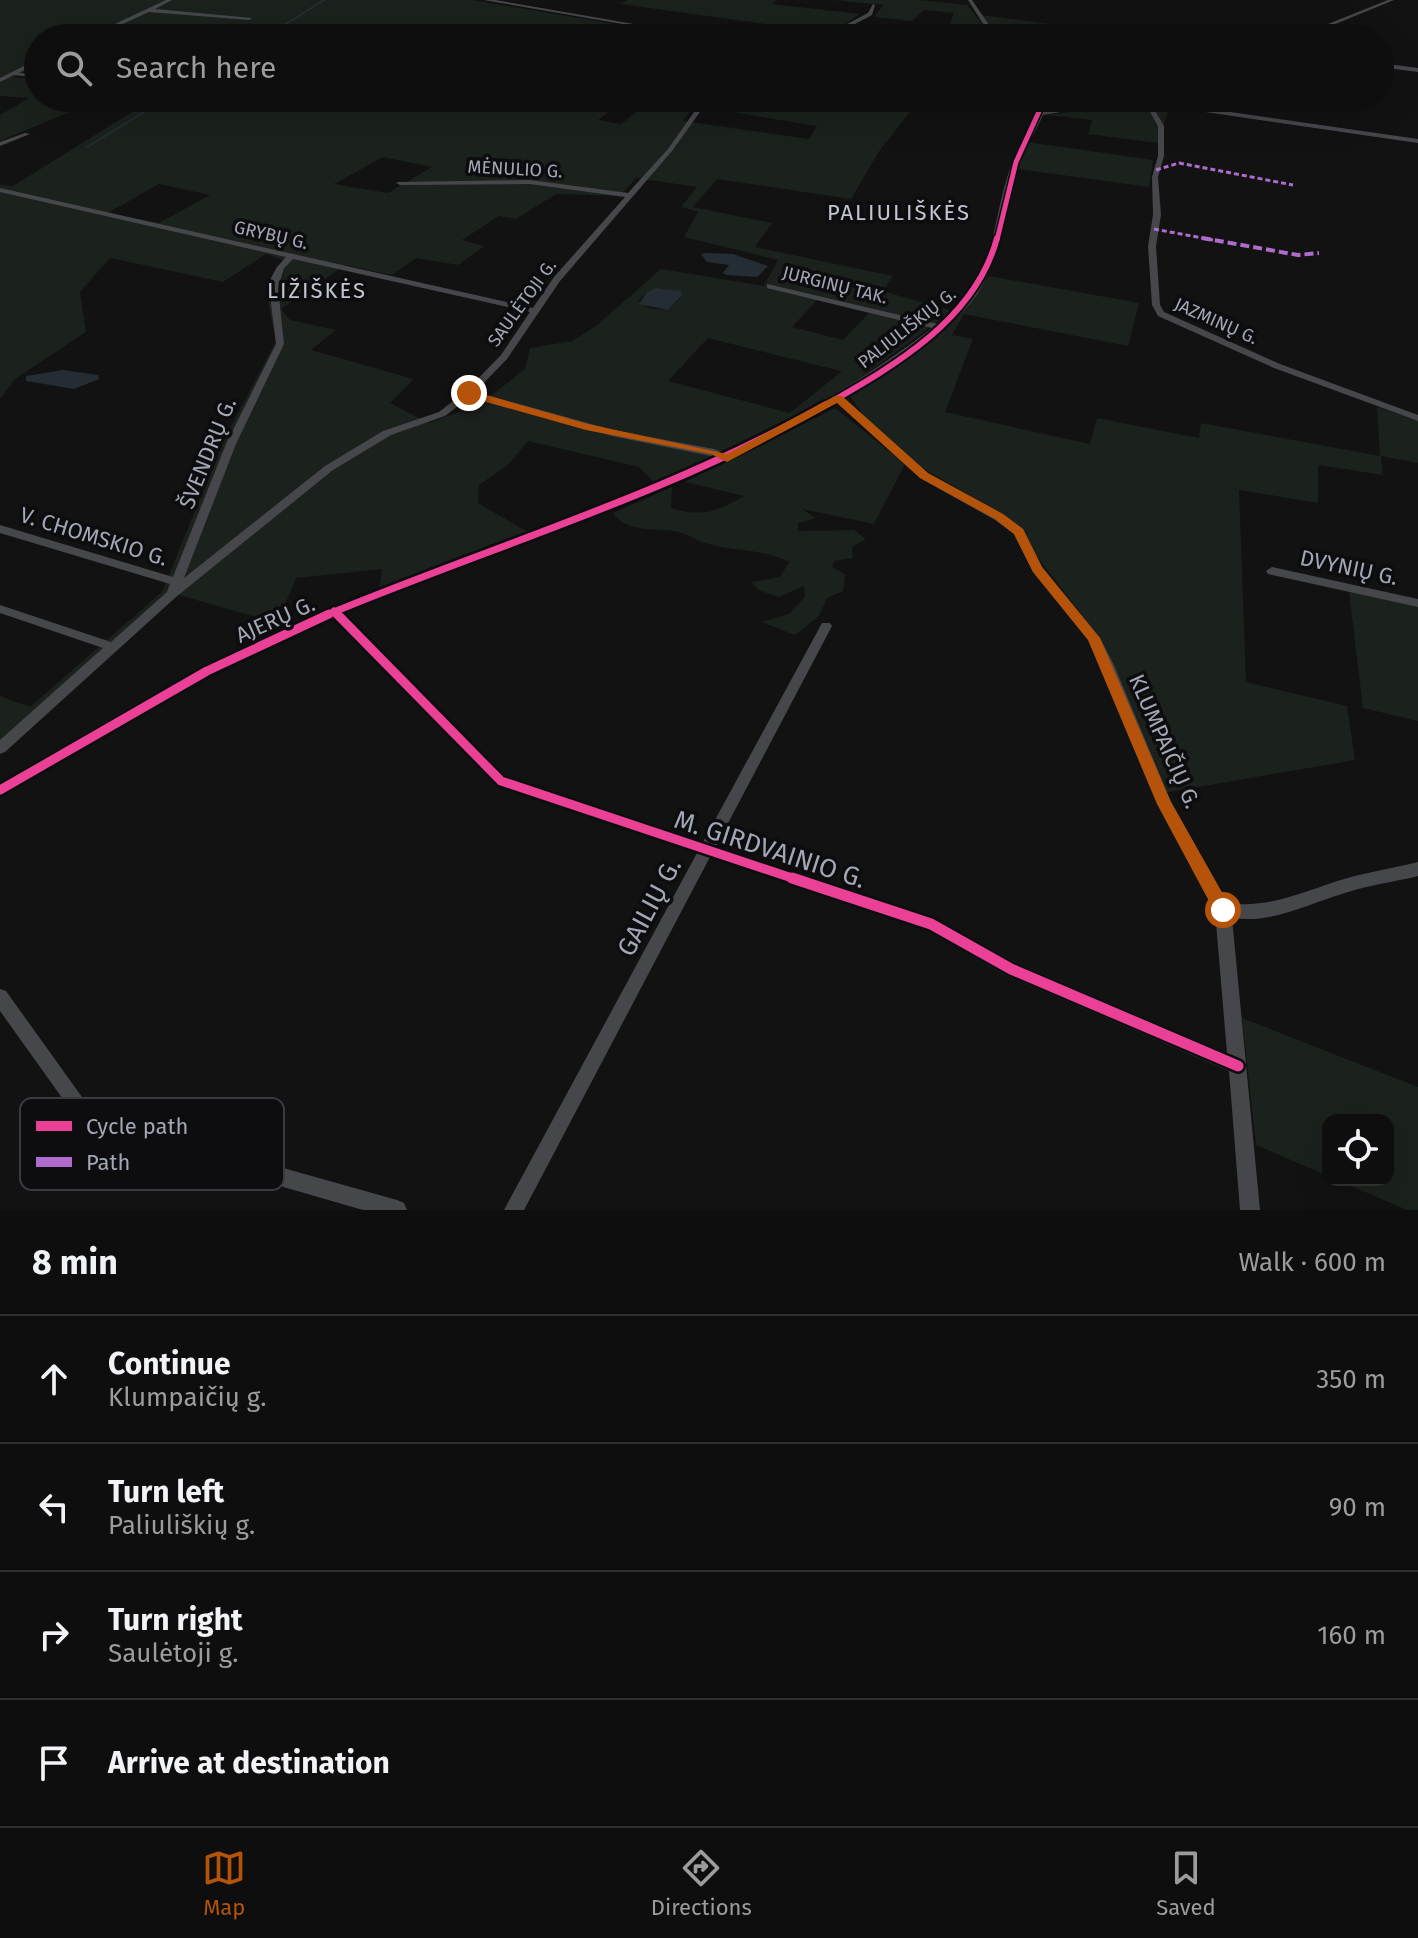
<!DOCTYPE html>
<meta charset="utf-8">
<style>
body{margin:0;font-family:"Fira Sans",sans-serif;background:#171717;color:#f1f3f6}
.controls{position:absolute;right:24px;bottom:24px;display:grid;overflow:hidden;border-radius:16px;box-shadow:0 8px 32px #0002}
.controls button{width:72px;height:72px;display:grid;place-items:center;padding:0;border:0;border-bottom:2px solid #2e2e2e;background:#0e0e0e;color:#f1f3f6;font:40px sans-serif}
.stop{position:absolute;width:24px;height:24px;margin:-18px;border:6px solid #b45309;border-radius:50%;background:#fff}
.stop.end{background:#b45309;border-color:#fff;box-shadow:0 2px 8px #0008}
.list{margin:0;padding:0;list-style:none}
h2{display:flex;justify-content:space-between;align-items:center;height:104px;margin:0;padding:0 32px;font-size:34px}
h2 small{font-size:26px;font-weight:400;color:#9b9c9e}
.list li{display:grid;grid-template-columns:52px 1fr auto;gap:24px;align-items:center;box-sizing:border-box;height:128px;padding:0 32px;border-top:2px solid #2e2e2e}
.list b{display:block;font-size:30px;white-space:nowrap}
.list p{margin:0;font-size:26px;white-space:nowrap;color:#9b9c9e}
.list em{font-size:26px;font-style:normal;color:#9b9c9e}
.icon{flex:none;width:44px;height:44px;fill:none;stroke:currentColor;stroke-width:2;stroke-linecap:round;stroke-linejoin:round}
.map{position:relative;flex:none;width:1418px;height:1210px;overflow:hidden}
.search{position:absolute;background:#0e0e0e;box-shadow:0 8px 32px #0002;left:24px;right:24px;top:24px;height:88px;display:flex;align-items:center;gap:20px;box-sizing:border-box;padding:0 28px;border-radius:44px;color:#9b9c9e;font-size:30px}
.sheet{height:616px;background:#0e0e0e}
nav{display:flex;justify-content:space-around;align-items:center;box-sizing:border-box;height:112px;border-top:2px solid #2e2e2e;background:#0e0e0e;font-size:22px;color:#9b9c9e}
nav a{display:grid;justify-items:center;gap:4px}
nav .on{color:#b45309}
.map>svg:first-child{display:block}
.green{fill:#1b211c;fill-rule:evenodd}
.water{fill:#252d34}
.lines{fill:none;stroke-linecap:round;stroke-linejoin:round}
.stream{stroke:#252d34;stroke-width:2}
.street{fill:#46474b;fill-rule:evenodd}
.quiet-far1{stroke:#b06ccc;stroke-width:3;stroke-dasharray:5 3;stroke-linecap:butt}
.quiet{stroke:#b06ccc;stroke-width:4;stroke-dasharray:9 4;stroke-linecap:butt}
.cycleway-far5-casing{stroke:#0d0c0e;stroke-width:6}
.cycleway-far4-casing{stroke:#0d0c0e;stroke-width:8}
.cycleway-far3-casing{stroke:#0d0c0e;stroke-width:10}
.cycleway-far2-casing{stroke:#0d0c0e;stroke-width:12}
.cycleway-far1-casing{stroke:#0d0c0e;stroke-width:14}
.cycleway-casing{stroke:#0d0c0e;stroke-width:16}
.cycleway-far5{stroke:#ea4096;stroke-width:4}
.cycleway-far4{stroke:#ea4096;stroke-width:5}
.cycleway-far3{stroke:#ea4096;stroke-width:6}
.cycleway-far2{stroke:#ea4096;stroke-width:7}
.cycleway-far1{stroke:#ea4096;stroke-width:9}
.cycleway{stroke:#ea4096;stroke-width:11}
.route{fill:#b45309}
.labels{text-anchor:middle;stroke-width:7;stroke-linejoin:round;paint-order:stroke}
.far-street-label{font-size:18px;fill:#a2a7b5;stroke:#0d0c0e}
.far-quarter-label{font-size:22px;letter-spacing:2px;fill:#c3c6d0;stroke:#0d0c0e}
.street-label{font-size:22px;fill:#a2a7b5;stroke:#0d0c0e}
.near-street-label{font-size:26px;fill:#a2a7b5;stroke:#0d0c0e}
.key{fill:#0d0c0e;stroke:#3a3a40;stroke-width:2}
.key-label{font-size:22px;fill:#a2a7b5}
</style>
<div class="map">
<svg width="1418" height="1210" viewBox="0 0 1418 1210">
<rect width="100%" height="100%" fill="#121212"/>
<!-- green -->
<path class="green" d="M0 0H472L680 35 183 38 189 34 137 30 120 38H38V65L13 77 38 79V98H662L655 103 625 100 598 120 621 124 646 104 691 110 683 121 809 139 817 126 702 107 712 98H830L910 112 880 150 851 199 717 179 693 207 772 223 755 247 893 276 883 291 952 311 834 397 655 483 639 467 528 441 510 463 479 485 478 503 528 532 379 591 382 569 296 578 281 614 270 621 175 594 0 754V696L30 707 162 592 224 440 276 341 266 292 283 260 266 254 223 282 110 258 80 292 86 332 15 379 0 399V185L13 186 140 107 89 104 0 141V115L29 98 0 96ZM383 157 432 167 388 193 334 184ZM636 178 697 187 681 207 698 212 684 237 778 260 764 286 661 269 596 326 572 341 530 348 525 369 480 404 429 423 390 403 414 379 311 350 336 330 290 320 281 309 345 265 392 275 416 258 458 265 484 246 462 240 499 216 516 219 556 194 620 196ZM159 184 210 195 159 223 106 214ZM681 291 680 298 668 310 648 308 638 301 647 292ZM817 300 869 313 843 340 792 327ZM708 338 841 371H842L790 413 668 381Z
M628 0H776L772 4 860 14 835 31 893 38H797L788 27 620 4Z
M836 0H919L968 5 992 38H952L950 24 954 13 924 10 912 21 874 17 883 5Z
M981 15 1096 30 1092 38H1039L1041 33 990 26Z
M1122 101 1170 106 1158 143 1088 134 1092 120 1046 115 1092 109Z
M1028 142 1153 160 1149 187 1018 169Z
M989 276 1139 303 1128 346 964 314 952 335 973 339 945 412 1090 444 1097 418 1199 438 1201 423 1380 456 1377 407 1418 421V463L1381 456 1383 475 1318 465V503L1239 490 1246 682 1347 706 1355 760 1163 793 1102 642 1008 518 914 463 867 420 850 396C901 363 957 328 989 276Z
M835 408 905 464 874 524 802 509 816 518 798 523V531L854 530 866 539 852 547 853 558 834 561 832 567 845 574 843 591 827 598 819 616 795 635 762 622 789 614 805 597 804 586 779 597 758 590 751 582 780 577 789 562C760 548 735 552 705 543 697 541 690 535 682 533 660 526 628 535 613 513L672 487 671 508C700 518 719 511 744 496L685 482Z
M1349 592 1418 606V721L1363 708Z
M1242 1018 1418 1087V1210H1407L1337 1180H1388V1120H1328V1176L1256 1145Z"/>
<!-- water -->
<path class="water" d="M706 253 733 254 768 266 757 277 727 275 723 273 729 265 707 262 701 254Z
M656 288 681 291 682 295 668 310 639 304 647 292Z
M63 370 98 375 99 379 74 389 26 381V376Z"/>
<g class="lines">
<!-- stream -->
<path class="stream" d="M264 38 324 0
M87 147 167 98"/>
<!-- street -->
<path class="street" d="M166 0H172L155 9 252 18 249 20 149 12 92 38H85Z
M484 0H495L715 38H703Z
M968 0H972L998 38H992Z
M1388 0H1394L1301 38H1293Z
M873 4 875 5 872 15 828 38H821L868 13Z
M38 59V63L19 73 38 74V78L14 75 0 82V78Z
M1380 63 1418 68V72L1380 67Z
M704 98H710L672 151 560 281 507 359 475 392 613 430 714 449 724 453C798 418 867 378 932 328L767 288V284L938 324C1001 275 988 226 1013 160 1022 138 1037 122 1040 98H1046L1044 111 1123 98H1134L1418 139V143L1151 104 1164 126V156L1158 177 1161 215 1156 246 1160 305 1164 312 1280 364 1418 415V421L1274 368 1158 316 1152 305 1148 246 1153 215 1152 177 1158 156V126L1145 103 1128 101 1043 115C1036 132 1024 147 1019 164 1005 207 1003 254 978 293 965 313 944 328 925 343 899 363 872 381 844 398L928 474 1003 514 1023 529 1042 567 1100 638 1114 665 1171 802 1228 903C1270 909 1304 891 1344 879 1368 872 1393 868 1418 862V876C1394 882 1369 885 1345 893 1307 904 1273 924 1232 918L1260 1210H1240L1229 1071 1005 975 927 930 710 857 524 1210H504L697 853 496 785 333 617 254 653 212 675 0 796V783C108 720 216 654 332 607 459 556 591 515 716 457L612 436 471 396 445 416 391 435 333 470 176 597 5 752 0 754V740L103 648 0 613V605L111 642 167 592 170 584 0 533V525L173 577 226 444 276 344 269 288 271 278 277 267 286 257 0 192V188L533 308 554 277 625 197 530 184 400 185 396 183 398 182 530 180 628 193 668 149ZM293 259 530 312 501 355 466 391 439 412 383 431 325 466 184 578 236 444 284 344 278 288 284 268ZM837 402 920 478 995 520 1014 534 1033 572 1089 641 1102 665 1158 804 1215 911 1227 1053 1017 963 937 919 716 846 832 626 830 623H822L703 842 506 777 343 613 578 523 725 460H731L732 457Z
M25 133 30 134 0 146V142Z
M1272 567 1418 599V607L1268 574 1266 571Z
M0 989 6 991 87 1104 105 1118 397 1200 404 1203 407 1210H363L94 1132 75 1116 0 1011Z"/>
<!-- quiet-far1 -->
<path class="quiet-far1" d="M1156 170 1179 163 1293 185
M1154 229 1213 240"/>
<!-- quiet -->
<path class="quiet" d="M1202 238 1298 255 1319 253"/>
<defs>
<path id="cycleway-far5" d="M1042 107 1043 98"/>
<path id="cycleway-far4" d="M997 240 1016 162 1042 105"/>
<path id="cycleway-far3" d="M822 407C892 367 975 321 997 238"/>
<path id="cycleway-far2" d="M334 611 339 616
M324 616C492 546 667 495 825 405"/>
<path id="cycleway-far1" d="M337 614 501 781 798 880
M0 790 207 671 329 614"/>
<path id="cycleway" d="M792 878 931 924 1011 969 1238 1066"/>
</defs>
<!-- cycleway-far5 casing -->
<use href="#cycleway-far5" class="cycleway-far5-casing"/>
<!-- cycleway-far4 casing -->
<use href="#cycleway-far4" class="cycleway-far4-casing"/>
<!-- cycleway-far3 casing -->
<use href="#cycleway-far3" class="cycleway-far3-casing"/>
<!-- cycleway-far2 casing -->
<use href="#cycleway-far2" class="cycleway-far2-casing"/>
<!-- cycleway-far1 casing -->
<use href="#cycleway-far1" class="cycleway-far1-casing"/>
<!-- cycleway casing -->
<use href="#cycleway" class="cycleway-casing"/>
<!-- cycleway-far5 -->
<use href="#cycleway-far5" class="cycleway-far5"/>
<!-- cycleway-far4 -->
<use href="#cycleway-far4" class="cycleway-far4"/>
<!-- cycleway-far3 -->
<use href="#cycleway-far3" class="cycleway-far3"/>
<!-- cycleway-far2 -->
<use href="#cycleway-far2" class="cycleway-far2"/>
<!-- cycleway-far1 -->
<use href="#cycleway-far1" class="cycleway-far1"/>
<!-- cycleway -->
<use href="#cycleway" class="cycleway"/>
</g>
<!-- route -->
<path class="route" d="M469 390 588 424 727 454 835 396H842L928 473 1003 514 1023 529 1042 567 1100 638 1171 802 1229 905V916H1217L1157 804 1088 640 1033 572 1014 534 995 519 920 478 837 403 727 462 711 454 586 430 465 396Z"/>
<g class="labels">
<!-- far-street labels -->
<g class="far-street-label">
<text transform="translate(515 169) rotate(3)" y="6">MĖNULIO G.</text>
<text transform="translate(271 235) rotate(13)" y="6">GRYBŲ G.</text>
<text transform="translate(835 285) rotate(14)" y="6">JURGINŲ TAK.</text>
<text transform="translate(522 303) rotate(-54)" y="6">SAULĖTOJI G.</text>
<text transform="translate(1216 321) rotate(24)" y="6">JAZMINŲ G.</text>
<text transform="translate(907 328) rotate(-38)" y="6">PALIULIŠKIŲ G.</text>
</g>
<!-- far-quarter labels -->
<g class="far-quarter-label">
<text x="899" y="220">PALIULIŠKĖS</text>
<text x="317" y="298">LIŽIŠKĖS</text>
</g>
<!-- street labels -->
<g class="street-label">
<text transform="translate(207 453) rotate(-68)" y="8">ŠVENDRŲ G.</text>
<text transform="translate(94 536) rotate(17)" y="8">V. CHOMSKIO G.</text>
<text transform="translate(1349 567) rotate(12)" y="8">DVYNIŲ G.</text>
<text transform="translate(275 619) rotate(-24)" y="8">AJERŲ G.</text>
<text transform="translate(1165 741) rotate(66)" y="8">KLUMPAIČIŲ G.</text>
</g>
<!-- near-street labels -->
<g class="near-street-label">
<text transform="translate(770 849) rotate(18)" y="9">M. GIRDVAINIO G.</text>
<text transform="translate(649 907) rotate(-62)" y="9">GAILIŲ G.</text>
</g>
</g>
<!-- legend -->
<rect x="20" y="1098" width="264" height="92" rx="12" class="key"/>
<rect x="36" y="1121" width="36" height="10" fill="#ea4096"/>
<rect x="36" y="1157" width="36" height="10" fill="#b06ccc"/>
<g class="key-label">
<text x="86" y="1134">Cycle path</text>
<text x="86" y="1170">Path</text>
</g>
</svg>
<div class="controls">
<button><svg class="icon" aria-label="locate" viewBox="0 0 24 24"><circle cx="12" cy="12" r="6"/><path d="M12 2v4M12 18v4M2 12h4M18 12h4"/></svg></button>
</div>
<div class="stop" style="left:1223px;top:910px"></div>
<div class="stop end" style="left:469px;top:393px"></div>
<div class="search"><svg class="icon" aria-label="search" viewBox="0 0 24 24"><circle cx="10" cy="10" r="6"/><path d="M15 15l6 6"/></svg>Search here</div>
</div>
<section class="sheet">
<h2>8 min<small>Walk · 600 m</small></h2>
<ul class="list">
<li><svg class="icon" aria-label="ahead" viewBox="0 0 24 24"><path d="M12 20V5M6 11l6-6 6 6"/></svg><div><b>Continue</b><p>Klumpaičių g.</p></div><em>350 m</em></li>
<li><svg class="icon" aria-label="left" viewBox="0 0 24 24"><path d="M17 20v-9H6M10 6l-5 5 5 5"/></svg><div><b>Turn left</b><p>Paliuliškių g.</p></div><em>90 m</em></li>
<li><svg class="icon" aria-label="right" viewBox="0 0 24 24"><path d="M7 20v-9h11M14 6l5 5-5 5"/></svg><div><b>Turn right</b><p>Saulėtoji g.</p></div><em>160 m</em></li>
<li><svg class="icon" aria-label="arrive" viewBox="0 0 24 24"><path d="M6 21V4h12l-3 4 3 4H6"/></svg><div><b>Arrive at destination</b></div></li>
</ul>
</section>
<nav>
<a class="on"><svg class="icon" aria-label="map" viewBox="0 0 24 24"><path d="M3 6l6-2 6 2 6-2v14l-6 2-6-2-6 2zM9 4v14M15 6v14"/></svg>Map</a>
<a><svg class="icon" aria-label="directions" viewBox="0 0 24 24"><path d="M12 3l9 9-9 9-9-9zM9 14v-3h6M13 9l2 2-2 2"/></svg>Directions</a>
<a><svg class="icon" aria-label="saved" viewBox="0 0 24 24"><path d="M7 4h10v16l-5-4-5 4z"/></svg>Saved</a>
</nav>
